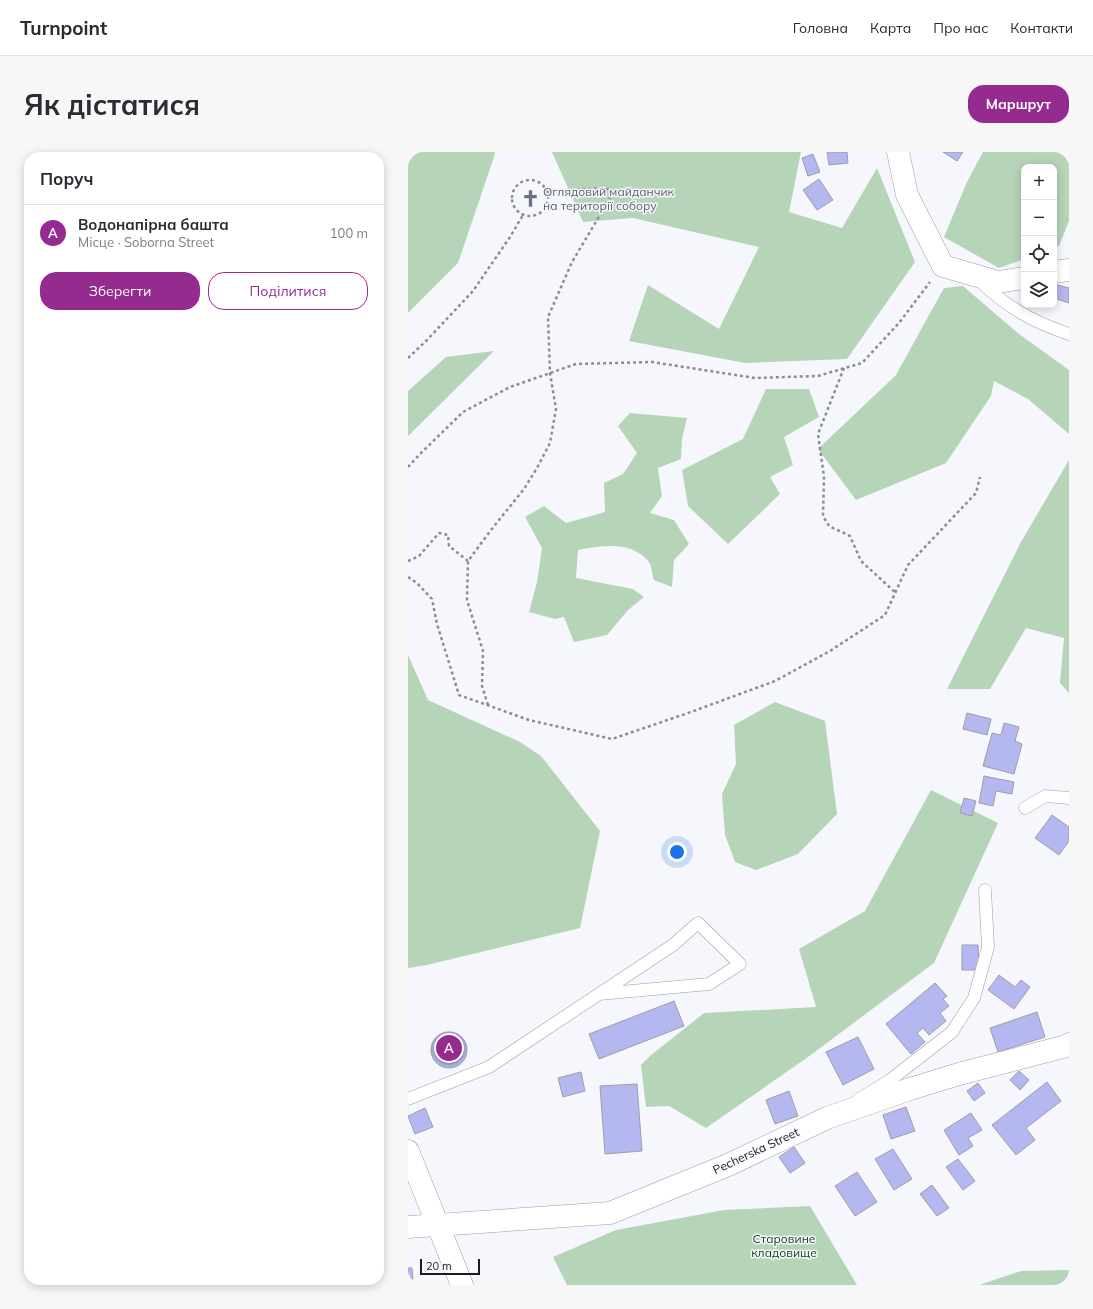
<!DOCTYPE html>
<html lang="uk">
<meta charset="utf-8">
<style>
body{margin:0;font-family:Mulish,sans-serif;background:#f7f7f7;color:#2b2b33}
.controls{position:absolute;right:12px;top:12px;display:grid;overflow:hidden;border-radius:8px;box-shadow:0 2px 10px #0003}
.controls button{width:36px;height:36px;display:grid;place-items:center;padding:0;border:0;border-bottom:1px solid #e1e1e2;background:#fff;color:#2b2b33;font:20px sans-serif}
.scale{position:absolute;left:12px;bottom:10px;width:60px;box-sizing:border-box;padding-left:4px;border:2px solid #1b1c1e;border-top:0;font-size:11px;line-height:14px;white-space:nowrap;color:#1b1c1e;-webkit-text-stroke:3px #f6f7fc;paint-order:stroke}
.you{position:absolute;left:269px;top:700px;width:14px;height:14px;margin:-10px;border:3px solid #fff;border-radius:50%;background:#1a73e8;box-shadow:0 0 0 6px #1a73e833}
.badge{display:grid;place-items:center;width:26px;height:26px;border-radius:50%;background:#952b8e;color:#fff;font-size:13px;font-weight:700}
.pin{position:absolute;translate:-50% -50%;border:2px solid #fff;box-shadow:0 1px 4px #0006}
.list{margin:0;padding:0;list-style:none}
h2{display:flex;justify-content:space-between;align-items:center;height:52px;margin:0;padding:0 16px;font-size:17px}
h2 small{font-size:13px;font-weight:400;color:#7c7c81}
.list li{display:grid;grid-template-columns:26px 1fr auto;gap:12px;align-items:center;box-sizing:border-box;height:56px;padding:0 16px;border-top:1px solid #e1e1e2}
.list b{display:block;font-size:15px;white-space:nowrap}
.list p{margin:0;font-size:13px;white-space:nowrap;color:#7c7c81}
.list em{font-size:13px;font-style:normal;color:#7c7c81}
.actions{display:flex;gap:8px;padding:12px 16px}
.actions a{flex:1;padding:9px 0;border:1px solid #952b8e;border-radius:16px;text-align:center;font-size:14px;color:#952b8e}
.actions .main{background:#952b8e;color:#fff}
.icon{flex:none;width:22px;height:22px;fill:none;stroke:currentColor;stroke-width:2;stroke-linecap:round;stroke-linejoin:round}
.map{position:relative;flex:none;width:661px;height:1133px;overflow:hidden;border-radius:16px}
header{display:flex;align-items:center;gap:24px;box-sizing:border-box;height:56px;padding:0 20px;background:#fff;border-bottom:1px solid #e1e1e2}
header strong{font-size:19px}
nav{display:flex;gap:22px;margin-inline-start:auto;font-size:14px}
.intro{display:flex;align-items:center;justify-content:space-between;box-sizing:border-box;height:96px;padding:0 24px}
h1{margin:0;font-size:28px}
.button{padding:10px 18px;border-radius:16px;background:#952b8e;color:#fff;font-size:14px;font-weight:700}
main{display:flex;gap:24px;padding:0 24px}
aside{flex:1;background:#fff;border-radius:16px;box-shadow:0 2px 10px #0003}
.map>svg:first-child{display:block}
.green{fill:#b6d4b8}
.building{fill:#b5b7f1;stroke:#9e9fa4}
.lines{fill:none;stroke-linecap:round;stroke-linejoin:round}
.lane-casing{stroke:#9d9ea3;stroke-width:13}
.street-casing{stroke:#9d9ea3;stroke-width:23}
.secondary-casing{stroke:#9d9ea3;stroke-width:23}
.path{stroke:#8c8d91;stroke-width:2.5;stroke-dasharray:3 3;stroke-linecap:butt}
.lane{stroke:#fff;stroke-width:12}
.street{stroke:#fff;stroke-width:22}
.secondary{stroke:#fff;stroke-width:22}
.labels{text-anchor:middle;stroke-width:3;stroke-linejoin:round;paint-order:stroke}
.worship-label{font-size:12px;fill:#5b616d;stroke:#f6f7fc;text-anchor:start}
.street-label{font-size:12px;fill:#1b1c1e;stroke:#f6f7fc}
.park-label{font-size:12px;fill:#11471c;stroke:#f6f7fc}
</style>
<header>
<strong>Turnpoint</strong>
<nav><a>Головна</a><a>Карта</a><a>Про нас</a><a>Контакти</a></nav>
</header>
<div class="intro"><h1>Як дістатися</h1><a class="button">Маршрут</a></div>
<main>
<aside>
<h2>Поруч<small></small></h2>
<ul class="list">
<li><span class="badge">A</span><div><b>Водонапірна башта</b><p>Місце · Soborna Street</p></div><em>100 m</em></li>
</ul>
<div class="actions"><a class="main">Зберегти</a><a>Поділитися</a></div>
</aside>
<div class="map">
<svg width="661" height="1133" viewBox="0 0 661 1133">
<rect width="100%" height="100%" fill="#f6f7fc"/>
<!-- green -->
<path class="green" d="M0 0H87V2L50 111 0 161Z
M144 0H393L381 60 434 76 469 16 507 110 439 207 337 211 221 189 240 133 311 177 351 95 225 66 175 70Z
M575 0H661V69L651 94 646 95V15H616V107L591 116 536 85 559 30Z
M555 134 611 182 661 218V282L620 247 586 229 583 244 538 311 448 348 410 297 488 223 536 136Z
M86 199 0 284V239L38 205Z
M358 237H401L411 265 376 285 385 313 362 325 372 342 320 392 280 354 274 318 335 287Z
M222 261 279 266 274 286 273 307 250 316 254 344 242 361 266 368 281 392 266 408 264 435 246 428C244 423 244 414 241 410 223 388 194 394 170 398L168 426 225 437 236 445 220 458 199 483 166 490 156 465 147 467 121 460 129 430 134 396 117 365 136 354 158 371 197 360 196 331 215 322 229 301 210 274Z
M661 308V541L652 531 656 486 618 476 582 537H539L613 390Z
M0 503 20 548 112 590 133 604 192 679 172 776 19 813 0 816Z
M367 550 417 569 429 662 390 702 348 718 327 710 317 683 314 642 328 612 326 573Z
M523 638 590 671 526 811 400 905 298 976 261 954 238 955 233 913 242 904 296 861 408 855 391 797 457 759Z
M402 1054 449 1133H159L145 1105 208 1078 316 1058Z
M661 1118V1133H571L613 1119Z"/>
<!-- building -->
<path class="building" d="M419 0H439L440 11 421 13Z
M535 0H555L549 9Z
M405 2 412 20 400 24 394 6Z
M411 27 425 48 409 58 395 38Z
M646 132 661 136V151L646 146Z
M559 561 583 567 579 583 555 577Z
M596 571 611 575 607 589 614 592 606 622 575 614 584 581 593 583Z
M576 624 606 630 604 642 588 639 585 654 571 651Z
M556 646 568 649 564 664 552 661Z
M644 663 661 675V689L651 703 627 686Z
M554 793H570L571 818H554Z
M591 823 607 835 613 828 622 835 606 857 580 838Z
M527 831 539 844 535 847 541 854 532 861 538 869 521 883 515 876 509 881 517 890 503 902 478 872Z
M266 849 276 874 191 907 181 882Z
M629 860 637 885 590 900 582 876Z
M23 898a18 18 0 1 1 36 0a18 18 0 1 1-36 0Z
M450 885 466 917 435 933 418 900Z
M611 919 621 928 612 938 602 928Z
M173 920 177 939 155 945 150 926Z
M639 930 653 949 618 976 627 988 608 1003 584 973Z
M570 931 577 941 566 949 559 939Z
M229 932 234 999 197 1002 192 934Z
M381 939 390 964 367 972 358 948Z
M498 955 507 979 483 987 475 963Z
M17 956 25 975 7 982 0 964Z
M563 961 574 978 560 986 565 994 551 1003 536 978Z
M386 995 397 1011 382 1021 371 1005Z
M485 997 504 1027 486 1038 467 1007Z
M550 1007 567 1029 555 1038 538 1015Z
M449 1020 469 1050 447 1064 427 1034Z
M524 1033 541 1056 529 1064 512 1042Z
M0 1116H4L5 1127H0Z"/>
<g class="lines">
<defs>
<path id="lane" d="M571 128C598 155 625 170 661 182
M617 656 637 644 661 646
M0 947 81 915 265 793 290 771 332 812 301 832 191 842
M451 947 481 929 544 880 566 846 580 795 577 738"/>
<path id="street" d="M490 0 499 43 535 114 590 130 616 126
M646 120 661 118
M0 1075 202 1061 320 1013 419 966 502 937 551 922 659 894 661 892"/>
<path id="secondary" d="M0 999 54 1133"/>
</defs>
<!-- lane casing -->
<use href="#lane" class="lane-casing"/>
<!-- street casing -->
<use href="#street" class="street-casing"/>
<!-- secondary casing -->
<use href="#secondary" class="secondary-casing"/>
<!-- path -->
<path class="path" d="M104 46a18 18 0 1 1 36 0a18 18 0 1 1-36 0Z
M0 206 19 188 65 139 102 85 115 63
M436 216 410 282 416 325 415 364 421 374 442 384 453 409 488 441
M0 315 13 301 55 260 102 235 168 212 244 210 347 226 410 224 454 211 491 171 522 130
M0 409 11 404 31 381 40 383 41 394 60 409
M0 425 9 431 24 447 29 472 51 543 121 568 204 587 283 560 367 529 422 499 477 463 500 413 568 341 572 325
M80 553 74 534 75 499 59 448 60 409 83 378 116 337 129 316 142 291 148 257 142 221 140 165 164 110 201 48 204 39 196 36 138 40"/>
<!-- lane -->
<use href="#lane" class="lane"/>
<!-- street -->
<use href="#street" class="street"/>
<!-- secondary -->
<use href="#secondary" class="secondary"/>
</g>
<!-- icons -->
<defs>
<symbol id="church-bare" viewBox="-9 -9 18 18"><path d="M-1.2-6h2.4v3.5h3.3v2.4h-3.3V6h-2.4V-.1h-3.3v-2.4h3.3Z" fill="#6b7280" stroke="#f6f7fc" stroke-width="2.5" paint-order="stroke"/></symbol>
</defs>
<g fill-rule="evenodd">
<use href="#church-bare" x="110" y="34" width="25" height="25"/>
</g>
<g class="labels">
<!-- worship labels -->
<g class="worship-label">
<text x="135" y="44">Оглядовий майданчик<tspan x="135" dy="14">на території собору</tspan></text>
</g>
<!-- street labels -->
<g class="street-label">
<text transform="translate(348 999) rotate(-25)" y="4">Pecherska Street</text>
</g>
<!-- park labels -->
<g class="park-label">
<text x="376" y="1091">Старовине<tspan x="376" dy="14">кладовище</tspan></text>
</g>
</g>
</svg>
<div class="controls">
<button>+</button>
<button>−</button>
<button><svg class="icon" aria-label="locate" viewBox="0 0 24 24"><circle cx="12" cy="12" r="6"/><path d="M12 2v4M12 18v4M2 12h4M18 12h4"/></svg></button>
<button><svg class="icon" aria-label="layers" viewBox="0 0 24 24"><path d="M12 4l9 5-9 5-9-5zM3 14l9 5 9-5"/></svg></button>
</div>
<div class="scale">20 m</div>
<div class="you"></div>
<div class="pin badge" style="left:41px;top:896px">A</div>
</div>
</main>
